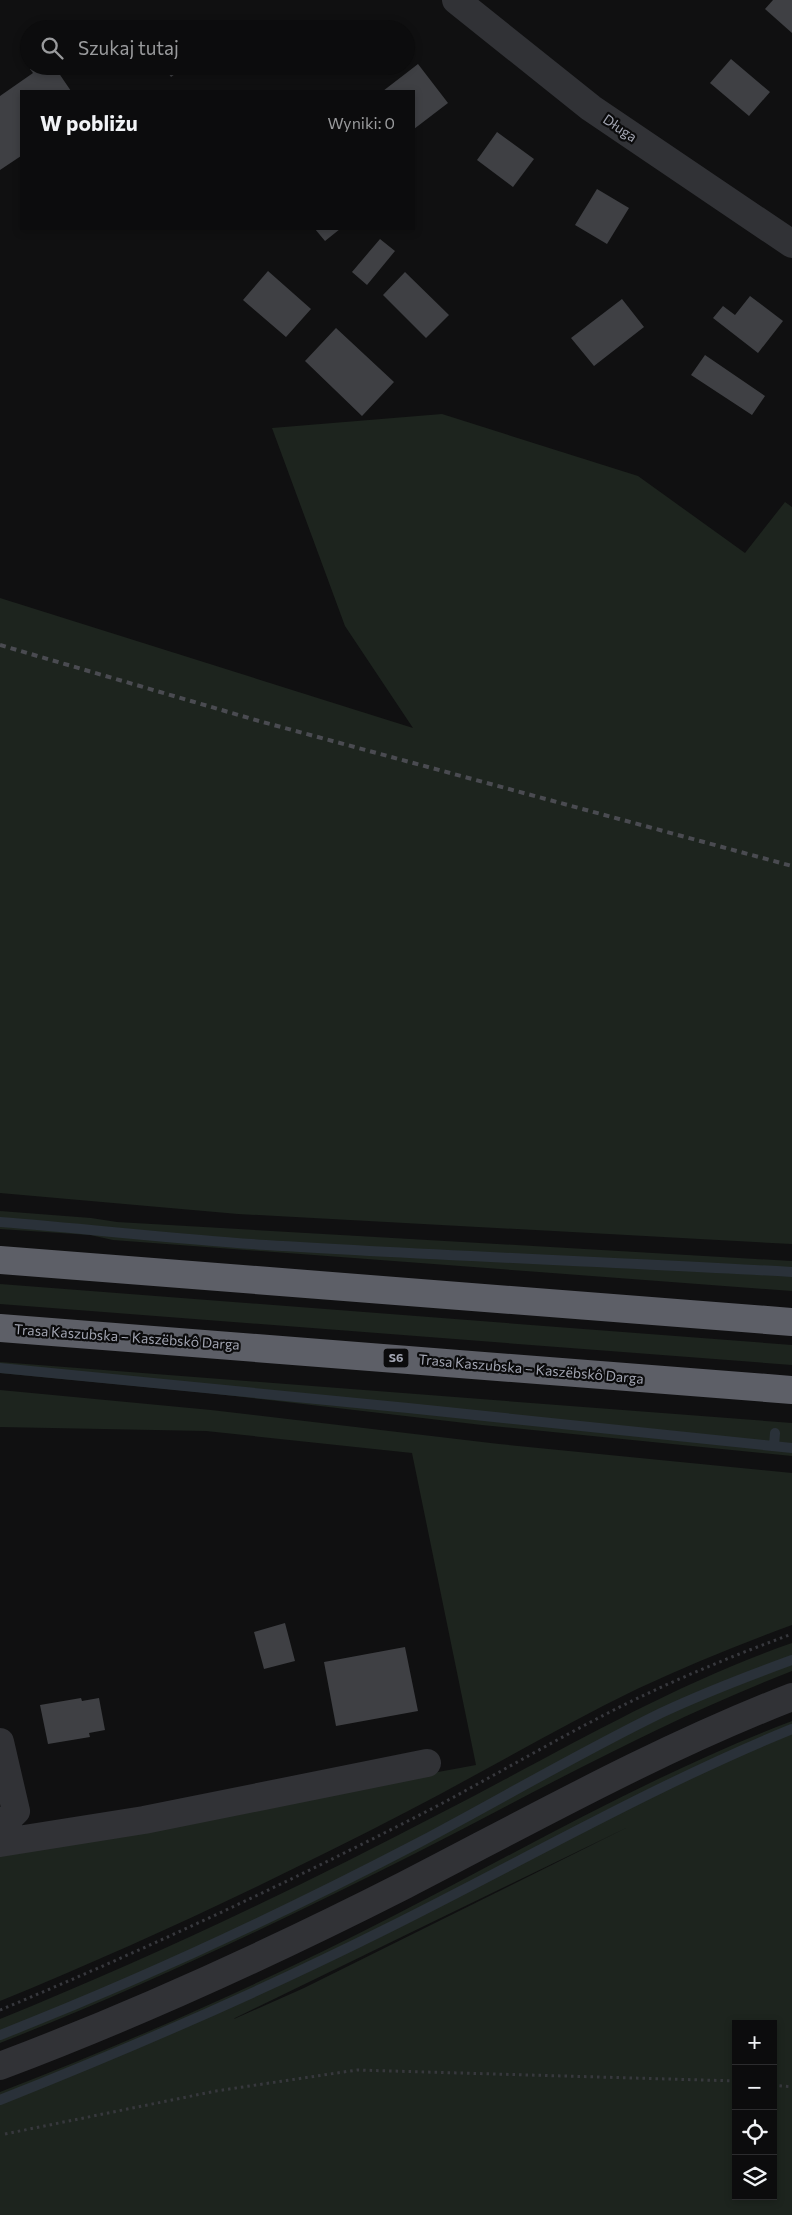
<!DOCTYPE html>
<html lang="pl">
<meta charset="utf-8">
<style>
body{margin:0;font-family:Commissioner,sans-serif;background:#151516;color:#f1f3f6}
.controls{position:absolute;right:15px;bottom:15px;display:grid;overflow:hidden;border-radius:0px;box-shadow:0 2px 8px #0003}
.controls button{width:45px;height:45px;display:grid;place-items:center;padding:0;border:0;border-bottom:1px solid #2c2c2e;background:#0c0c0d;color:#f1f3f6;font:25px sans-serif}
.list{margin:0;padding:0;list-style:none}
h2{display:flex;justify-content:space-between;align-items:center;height:65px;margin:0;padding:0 20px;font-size:21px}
h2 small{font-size:16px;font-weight:400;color:#9a9b9d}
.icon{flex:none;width:28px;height:28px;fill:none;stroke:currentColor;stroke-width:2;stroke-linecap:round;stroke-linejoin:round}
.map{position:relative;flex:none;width:792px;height:2215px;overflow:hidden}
.search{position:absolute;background:#0c0c0d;box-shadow:0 2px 8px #0003;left:20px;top:20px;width:395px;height:55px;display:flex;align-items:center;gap:12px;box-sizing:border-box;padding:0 18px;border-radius:28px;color:#9a9b9d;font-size:19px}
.panel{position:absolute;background:#0c0c0d;box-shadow:0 2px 8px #0003;left:20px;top:90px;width:395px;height:140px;border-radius:0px}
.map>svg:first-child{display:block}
.green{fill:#1d241e;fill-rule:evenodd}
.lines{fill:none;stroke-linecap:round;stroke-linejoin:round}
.stream{stroke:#2a3139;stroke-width:10}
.building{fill:#3f4044}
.path{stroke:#37383d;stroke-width:3;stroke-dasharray:2.5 4;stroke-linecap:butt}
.minor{stroke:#313236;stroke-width:28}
.highway{stroke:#5d5f67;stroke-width:28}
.rail{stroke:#4a4b51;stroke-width:4;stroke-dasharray:6 5;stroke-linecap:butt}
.labels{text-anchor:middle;stroke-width:4.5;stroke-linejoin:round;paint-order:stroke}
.shield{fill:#0b0b0c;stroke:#757780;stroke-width:1}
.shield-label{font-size:12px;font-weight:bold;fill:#a2a5b2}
.street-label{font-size:14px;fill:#a2a5b2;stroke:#0b0b0c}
</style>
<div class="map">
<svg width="792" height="2215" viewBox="0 0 792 2215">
<rect width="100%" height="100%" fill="#101011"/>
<!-- green -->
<path class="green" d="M442 414 638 476 745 553 785 502 792 507V1244L238 1214 0 1193V598L413 728 345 626 272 428Z
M0 1211 91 1218 117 1222 792 1261V1291L113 1240 90 1235 0 1229Z
M0 1284 792 1345V1365L0 1304Z
M0 1362 792 1423V1456L482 1425 208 1393 0 1373Z
M0 1390 211 1410 499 1444 792 1473V1625C740 1644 688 1665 637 1689 559 1727 485 1771 408 1811 275 1880 139 1944 0 2001V1853L476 1765 412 1453 206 1431 0 1427Z
M792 1643V1671C660 1722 541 1789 416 1853 280 1922 142 1987 0 2043V2019C150 1958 296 1889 439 1814 556 1754 668 1686 792 1643Z
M792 1721V2215H0V2092C135 2040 269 1980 397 1914 527 1847 655 1773 792 1721ZM628 1827 304 1988 234 2019 235 2018ZM736 2024H773V2196H736Z"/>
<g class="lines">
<!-- stream -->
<path class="stream" d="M0 1222C89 1229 177 1239 266 1245 441 1256 617 1262 792 1272
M0 1368 408 1408 792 1448
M774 1446 775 1433
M0 2035C143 1979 284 1913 420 1842 501 1799 579 1753 661 1713 704 1693 748 1676 792 1660
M0 2100C131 2048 260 1992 386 1929 521 1862 652 1786 792 1729"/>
</g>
<!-- building -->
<path class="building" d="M773 0H792V33L765 9Z
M731 59 770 92 749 116 710 83Z
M418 64 448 103 414 129V91H383Z
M33 66H54L71 91H21V156L0 170V96L33 73 30 69Z
M163 66H186L171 77Z
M497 132 534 159 513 187 477 160Z
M597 189 629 208 607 244 575 225Z
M315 229H340L325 241Z
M380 239 395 251 367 285 352 272Z
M268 271 311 309 286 337 243 300Z
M405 272 449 315 426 338 383 295Z
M750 296 783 321 758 353 713 318 723 306 735 315Z
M622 299 644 327 594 366 571 338Z
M336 328 394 382 362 416 305 361Z
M705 355 765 396 752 415 691 375Z
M285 1623 295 1661 264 1669 254 1632Z
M405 1647 418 1711 336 1726 324 1662Z
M81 1698 82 1701 99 1698 105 1730 89 1733 90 1737 48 1744 40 1705Z"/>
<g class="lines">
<!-- path -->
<path class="path" d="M0 2010C149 1948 296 1879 439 1805 495 1775 550 1743 606 1714 666 1683 729 1657 792 1634
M773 2085 792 2087
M5 2134 216 2091 357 2070 736 2081"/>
<!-- minor -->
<path class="minor" d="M456 0 591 108 792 244
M0 1742 16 1811 0 1827
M0 1843 144 1820 427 1763
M0 2066C138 2014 273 1952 405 1885 533 1819 658 1749 792 1697"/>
<!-- highway -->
<path class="highway" d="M0 1260 792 1322
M0 1328 792 1390"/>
<!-- rail -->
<path class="rail" d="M0 645 259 721 792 866"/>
</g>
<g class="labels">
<!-- shield labels -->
<rect class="shield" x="383.5" y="1348.5" width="25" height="19" rx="4"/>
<g class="shield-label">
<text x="396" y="1362">S6</text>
</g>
<!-- street labels -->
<g class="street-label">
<text transform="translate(620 128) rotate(34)" y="5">Długa</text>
<text transform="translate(127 1337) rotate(4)" y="5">Trasa Kaszubska – Kaszëbskô Darga</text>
<text transform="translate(531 1369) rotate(5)" y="5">Trasa Kaszubska – Kaszëbskô Darga</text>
</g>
</g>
</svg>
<div class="controls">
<button>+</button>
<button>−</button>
<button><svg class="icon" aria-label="locate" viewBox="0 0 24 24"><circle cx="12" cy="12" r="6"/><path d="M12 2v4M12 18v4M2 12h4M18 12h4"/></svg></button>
<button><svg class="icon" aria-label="layers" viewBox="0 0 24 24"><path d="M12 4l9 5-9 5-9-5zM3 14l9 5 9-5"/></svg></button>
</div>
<div class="search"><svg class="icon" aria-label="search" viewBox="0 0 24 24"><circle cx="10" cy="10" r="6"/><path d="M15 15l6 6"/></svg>Szukaj tutaj</div>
<section class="panel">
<h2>W pobliżu<small>Wyniki: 0</small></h2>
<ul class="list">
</ul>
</section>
</div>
